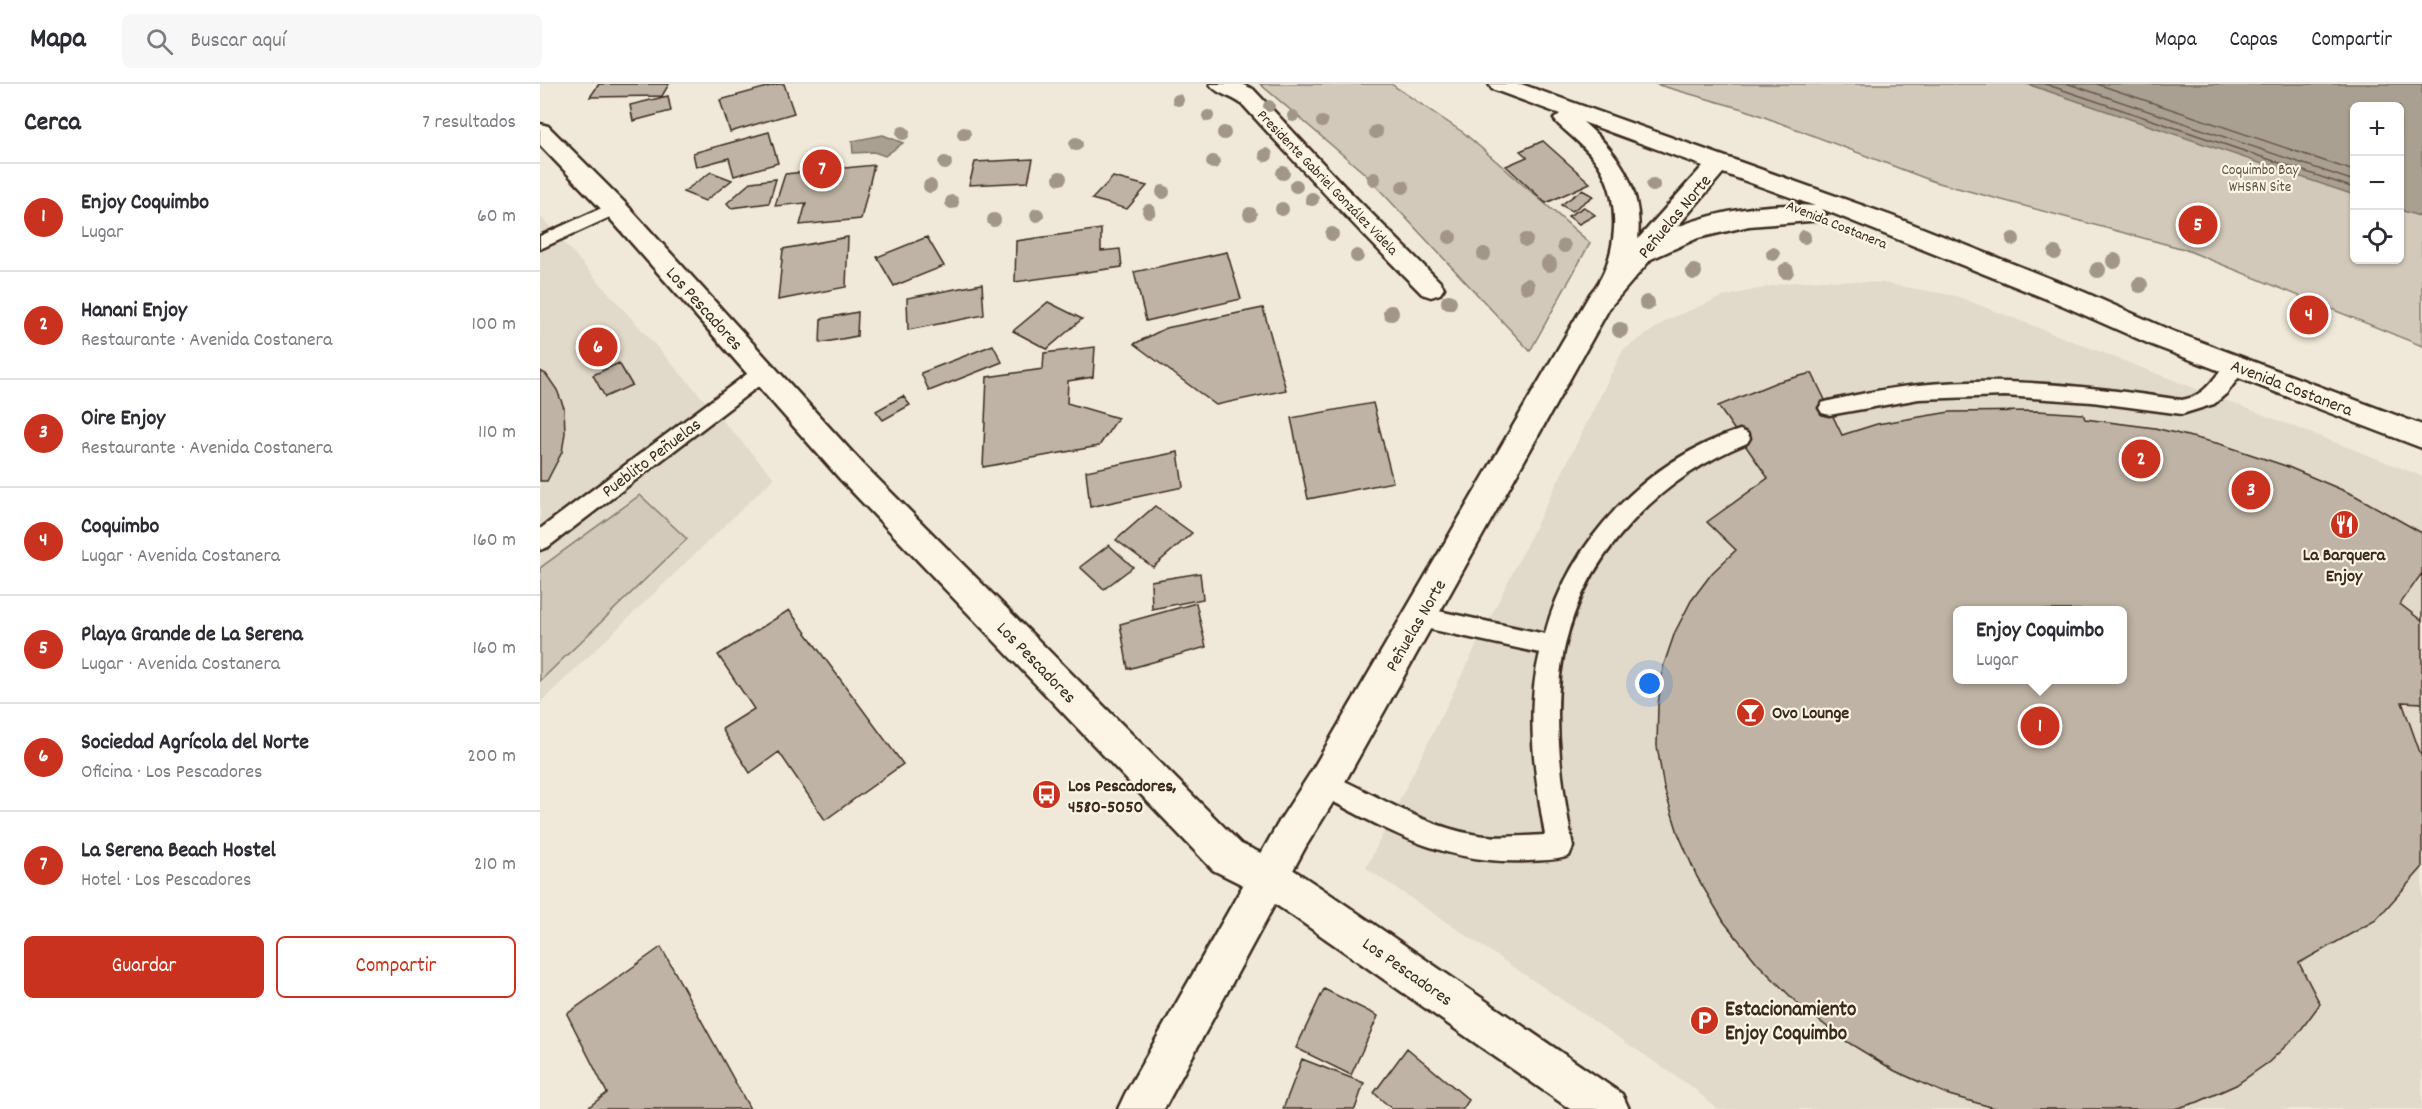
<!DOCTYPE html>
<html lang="es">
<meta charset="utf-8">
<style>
body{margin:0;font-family:Dekko,sans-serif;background:#f7f7f7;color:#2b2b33}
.controls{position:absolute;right:18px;top:18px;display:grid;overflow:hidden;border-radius:9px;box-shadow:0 2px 4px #0004}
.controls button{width:54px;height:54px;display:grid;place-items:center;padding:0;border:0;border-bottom:2px solid #e1e1e2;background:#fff;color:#2b2b33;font:30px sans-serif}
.you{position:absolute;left:1110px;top:600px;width:21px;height:21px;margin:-15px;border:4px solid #fff;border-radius:50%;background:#1a73e8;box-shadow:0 0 0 9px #1a73e833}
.badge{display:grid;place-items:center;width:39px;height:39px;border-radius:50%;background:#c8321e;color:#fff;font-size:20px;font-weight:700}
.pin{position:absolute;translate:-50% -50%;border:3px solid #fff;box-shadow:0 2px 6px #0006}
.popup{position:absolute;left:1413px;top:522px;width:174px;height:78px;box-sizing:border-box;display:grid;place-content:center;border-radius:9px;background:#fff;filter:drop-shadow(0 2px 4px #0005);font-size:20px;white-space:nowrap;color:#7c7c81}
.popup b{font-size:22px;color:#2b2b33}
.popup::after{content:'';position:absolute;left:50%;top:100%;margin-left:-12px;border:12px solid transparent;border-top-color:#fff}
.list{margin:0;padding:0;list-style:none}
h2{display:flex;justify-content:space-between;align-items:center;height:78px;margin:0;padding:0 24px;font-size:26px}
h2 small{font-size:20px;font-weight:400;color:#7c7c81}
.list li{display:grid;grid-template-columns:39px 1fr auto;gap:18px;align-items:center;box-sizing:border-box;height:108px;padding:0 24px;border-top:2px solid #e1e1e2}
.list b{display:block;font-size:22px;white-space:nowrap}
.list p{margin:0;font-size:20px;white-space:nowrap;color:#7c7c81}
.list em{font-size:20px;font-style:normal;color:#7c7c81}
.actions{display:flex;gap:12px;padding:18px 24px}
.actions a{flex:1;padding:14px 0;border:2px solid #c8321e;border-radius:9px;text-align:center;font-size:21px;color:#c8321e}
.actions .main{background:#c8321e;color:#fff}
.icon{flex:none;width:33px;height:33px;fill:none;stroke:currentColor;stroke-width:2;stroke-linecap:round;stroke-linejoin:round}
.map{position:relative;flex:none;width:1882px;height:1025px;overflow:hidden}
header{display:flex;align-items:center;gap:36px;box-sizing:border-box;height:84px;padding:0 30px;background:#fff;border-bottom:2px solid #e1e1e2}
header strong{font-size:28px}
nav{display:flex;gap:33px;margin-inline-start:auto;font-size:21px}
.search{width:420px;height:54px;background:#f7f7f7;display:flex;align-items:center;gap:15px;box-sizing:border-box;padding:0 21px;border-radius:9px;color:#7c7c81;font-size:22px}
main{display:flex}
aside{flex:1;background:#fff}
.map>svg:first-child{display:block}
.built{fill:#e1d9c9;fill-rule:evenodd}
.green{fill:#d2c9ba;stroke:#867a6c;stroke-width:1.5;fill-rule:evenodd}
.water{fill:#aaa091;stroke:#7e7163;stroke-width:1.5}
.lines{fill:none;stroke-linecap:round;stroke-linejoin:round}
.shore{stroke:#67594c;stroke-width:1.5}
.building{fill:#beb3a4;stroke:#3b2a1e;stroke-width:1.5;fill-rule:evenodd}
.lane-casing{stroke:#3b2a1e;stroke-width:5}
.street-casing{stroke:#3b2a1e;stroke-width:5}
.secondary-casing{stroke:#3b2a1e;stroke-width:5}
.primary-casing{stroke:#3b2a1e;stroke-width:5}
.lane{fill:#fcf5e5;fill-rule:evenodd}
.street{fill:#fcf5e5;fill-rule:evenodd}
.secondary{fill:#fcf5e5;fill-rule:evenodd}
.primary{fill:#fcf5e5;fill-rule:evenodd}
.tree{fill:#a19688}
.labels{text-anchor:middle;stroke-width:4.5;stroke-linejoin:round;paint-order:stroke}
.far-park-label{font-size:15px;fill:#615245;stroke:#fcf5e5}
.far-street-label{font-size:15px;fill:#3b2a1e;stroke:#fcf5e5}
.street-label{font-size:18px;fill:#3b2a1e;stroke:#fcf5e5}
.poi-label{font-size:18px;font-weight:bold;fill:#3b2a1e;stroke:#fcf5e5;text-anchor:start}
.near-poi-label{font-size:21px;font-weight:bold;fill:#3b2a1e;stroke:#fcf5e5;text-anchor:start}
</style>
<header>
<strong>Mapa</strong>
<div class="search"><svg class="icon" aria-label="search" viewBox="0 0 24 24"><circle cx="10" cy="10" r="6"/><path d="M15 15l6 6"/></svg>Buscar aquí</div>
<nav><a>Mapa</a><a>Capas</a><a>Compartir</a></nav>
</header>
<main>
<aside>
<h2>Cerca<small>7 resultados</small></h2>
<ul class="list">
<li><span class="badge">1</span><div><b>Enjoy Coquimbo</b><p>Lugar</p></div><em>60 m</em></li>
<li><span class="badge">2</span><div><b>Hanani Enjoy</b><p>Restaurante · Avenida Costanera</p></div><em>100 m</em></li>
<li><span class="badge">3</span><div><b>Oire Enjoy</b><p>Restaurante · Avenida Costanera</p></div><em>110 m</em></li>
<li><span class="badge">4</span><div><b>Coquimbo</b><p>Lugar · Avenida Costanera</p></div><em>160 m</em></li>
<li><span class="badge">5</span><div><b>Playa Grande de La Serena</b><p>Lugar · Avenida Costanera</p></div><em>160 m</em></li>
<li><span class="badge">6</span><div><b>Sociedad Agrícola del Norte</b><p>Oficina · Los Pescadores</p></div><em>200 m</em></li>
<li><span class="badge">7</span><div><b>La Serena Beach Hostel</b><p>Hotel · Los Pescadores</p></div><em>210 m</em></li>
</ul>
<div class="actions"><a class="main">Guardar</a><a>Compartir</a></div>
</aside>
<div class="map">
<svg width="1882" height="1025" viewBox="0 0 1882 1025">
<rect width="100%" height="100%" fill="#f0e9d9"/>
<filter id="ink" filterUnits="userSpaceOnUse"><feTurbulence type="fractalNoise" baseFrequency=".0167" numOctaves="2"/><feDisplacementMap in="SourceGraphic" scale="12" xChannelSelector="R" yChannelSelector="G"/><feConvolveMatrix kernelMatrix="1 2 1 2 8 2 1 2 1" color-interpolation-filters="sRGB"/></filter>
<g filter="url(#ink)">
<!-- built -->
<path class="built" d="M0 132 234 394 0 619Z
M1283 196 1344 199 1416 212 1882 392V1025H1177L1152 1003 826 784 1083 266 1129 235 1182 213 1246 199ZM1418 526H1582V596H1418Z"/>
<!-- green -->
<path class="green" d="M720 0H851L924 49 1050 159 990 267 824 89Z
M1115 0H1882V262L1644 165 1395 98 1206 26ZM1814 22H1860V176H1814Z
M100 411 147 455 0 597V484Z"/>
<!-- water -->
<path class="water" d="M1487 0H1882V133L1860 126V22H1814V111Z
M343 51 363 59 345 72 334 68 313 69 312 57Z"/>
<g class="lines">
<!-- shore -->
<path class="shore" d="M1505 0 1814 104
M1529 0 1814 97
M1557 0 1814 87"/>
</g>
<!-- building -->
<path class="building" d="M59 0H129L122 12 50 13Z
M238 0H244L254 29 190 48 180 16Z
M128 12 131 27 93 37 90 21Z
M229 48 238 79 194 92 189 74 156 83 153 69Z
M1003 57 1050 99 1006 119 966 82 987 73 980 67Z
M493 75 488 98 429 101 435 78Z
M334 81 321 135 260 141 266 119 235 122 245 90Z
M171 88 192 96 165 117 143 108Z
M573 93 607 102 587 125 552 115Z
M236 95 229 119 191 124 187 119 211 98Z
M1042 106 1053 112 1032 127 1021 121Z
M1044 123 1055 131 1039 140 1028 132Z
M561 145V167L580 165 582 183 475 198 476 157Z
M308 153 306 203 238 216 243 165Z
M387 153 404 182 354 202 337 173Z
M687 168 701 215 606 237 594 188Z
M442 200 444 231 368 246 367 214Z
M508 218 542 235 507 265 473 247Z
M723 224 746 306 676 321 594 260 626 244Z
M318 228 317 252 280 259 281 235Z
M453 261 462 278 389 307 381 289Z
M555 263 553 293 528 297 527 319 578 334 559 362 443 383 447 293 503 285 504 269Z
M79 279 92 301 65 313 53 291Z
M0 287 6 290 17 306 24 324 25 349 22 368 7 397H0Z
M1272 289 1302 351 1337 340 1410 328 1498 327 1543 330 1545 335 1615 344 1680 360 1746 382 1814 411 1882 449V784L1836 836 1759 879 1780 920 1757 951 1729 978 1696 1001 1658 1018 1634 1025H1458L1409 1011 1355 987 1304 956 1258 920 1218 880 1184 838 1157 793 1138 749 1124 704 1117 662 1118 621 1123 583 1135 548 1151 517 1172 489 1196 466 1167 438 1228 394 1178 322 1237 298ZM1418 526H1582V596H1418Z
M363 312 370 321 343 336 336 327Z
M833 319 853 398 768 415 751 334Z
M638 368 643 403 550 423 546 387Z
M615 422 652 449 613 483 576 456Z
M569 461 593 483 564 505 540 483Z
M660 489 663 515 612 525 611 497Z
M1882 489V537L1860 520Z
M656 519 666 563 588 585 580 540Z
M249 526 363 680 285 736 239 668 210 689 182 645 214 625 178 571Z
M1862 618 1882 619V674Z
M121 863 210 1025H46L67 1009 27 930Z
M784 905 838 932 811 991 756 964Z
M867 964 929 1016 923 1025H852L834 1009Z
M762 975 824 999 815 1025H743Z"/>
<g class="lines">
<defs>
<path id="lane" d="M75 118 81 120 84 124 81 128 0 165V152Z
M1697 275 1704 277 1707 282 1687 309 1674 320 1642 330 1552 318 1465 312 1379 315 1289 331 1282 329 1279 324 1282 319 1289 317C1319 310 1348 304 1379 301 1467 292 1555 303 1642 316 1673 311 1676 281 1697 275Z
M222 282 229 284 232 289 229 294 8 463 0 466V445L215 284Z
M1200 346 1207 349 1210 354 1207 359C1163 377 1124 403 1092 438 1001 534 1011 642 1033 763L1029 772C1016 777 1002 776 988 777 904 781 847 746 775 708L771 700 775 692 784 688C834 708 877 740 932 750 956 755 981 752 1005 751 995 693 985 628 1000 569L880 543 872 540 869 533 872 526 880 523 1005 550C1029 457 1108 375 1200 346Z"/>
<path id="street" d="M670 0H701L713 5 804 102 900 198 904 204 900 210 891 213 882 210C821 149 762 86 704 22 694 12 677 11 670 0Z"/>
<path id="secondary" d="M0 40 8 42 84 118 322 379 701 760 743 779 781 804 1082 1010 1089 1025H1030L753 832 715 807 673 786 300 395 66 130 0 61Z"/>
<path id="primary" d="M949 0H981L1352 132 1544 208 1632 247 1882 341V364L1612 261 1524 222 1282 125 1286 130 1282 136 1209 142 1158 154 1111 175 1070 223 797 712 766 762 624 1025H578L585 1010 740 736 771 688 1050 210C1078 178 1083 116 1058 80 1047 64 1031 52 1018 40L1014 35 1020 30 952 5ZM1043 38 1163 82 1098 155C1103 105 1080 70 1043 38ZM1183 89 1275 122C1230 118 1179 127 1137 143Z"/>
</defs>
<!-- lane casing -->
<use href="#lane" class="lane-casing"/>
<!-- street casing -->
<use href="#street" class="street-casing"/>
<!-- secondary casing -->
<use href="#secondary" class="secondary-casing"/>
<!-- primary casing -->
<use href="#primary" class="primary-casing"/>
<!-- lane -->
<use href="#lane" class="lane"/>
<!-- street -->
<use href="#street" class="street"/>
<!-- secondary -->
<use href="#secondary" class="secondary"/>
<!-- primary -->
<use href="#primary" class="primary"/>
</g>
<!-- trees -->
<g class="tree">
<circle cx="638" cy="16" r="6"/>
<circle cx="729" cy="22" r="6"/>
<circle cx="668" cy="32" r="6"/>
<circle cx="753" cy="32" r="6"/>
<circle cx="782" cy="38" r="6"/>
<circle cx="836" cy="48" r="7"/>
<circle cx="363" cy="49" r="7"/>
<circle cx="684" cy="49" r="7"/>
<circle cx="424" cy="50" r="7"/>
<circle cx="536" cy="60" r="7"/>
<circle cx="726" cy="71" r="7"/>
<circle cx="673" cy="78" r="7"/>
<circle cx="405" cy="79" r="7"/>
<circle cx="743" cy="89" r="7"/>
<circle cx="520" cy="94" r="7"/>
<circle cx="834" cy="95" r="7"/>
<circle cx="1113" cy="101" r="7"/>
<circle cx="390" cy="102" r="7"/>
<circle cx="756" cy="102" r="7"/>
<circle cx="863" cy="103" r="7"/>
<circle cx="623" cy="108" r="7"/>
<circle cx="772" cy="115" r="7"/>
<circle cx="412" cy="118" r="7"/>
<circle cx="742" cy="125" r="7"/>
<circle cx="609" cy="127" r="7"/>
<circle cx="710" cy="130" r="7"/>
<circle cx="497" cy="131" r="7"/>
<circle cx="454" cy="136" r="7"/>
<circle cx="792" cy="150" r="7"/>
<circle cx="910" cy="153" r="7"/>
<circle cx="1264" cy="153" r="7"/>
<circle cx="1473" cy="155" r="7"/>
<circle cx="986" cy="156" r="7"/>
<circle cx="1024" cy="162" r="7"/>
<circle cx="1515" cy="169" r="7"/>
<circle cx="944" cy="170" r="7"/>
<circle cx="1233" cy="170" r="7"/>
<circle cx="817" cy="172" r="7"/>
<circle cx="1574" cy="177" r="8"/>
<circle cx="1009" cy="180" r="8"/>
<circle cx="1558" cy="186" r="8"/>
<circle cx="1246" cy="187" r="8"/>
<circle cx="1154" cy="188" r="8"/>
<circle cx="1600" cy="201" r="8"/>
<circle cx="987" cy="202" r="8"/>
<circle cx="909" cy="218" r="8"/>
<circle cx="1107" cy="219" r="8"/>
<circle cx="851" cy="229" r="8"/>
<circle cx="1080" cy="246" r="8"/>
</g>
</g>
<!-- icons -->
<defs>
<symbol id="restaurant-disc" viewBox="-11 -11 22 22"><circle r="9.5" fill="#c8321e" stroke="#fcf5e5"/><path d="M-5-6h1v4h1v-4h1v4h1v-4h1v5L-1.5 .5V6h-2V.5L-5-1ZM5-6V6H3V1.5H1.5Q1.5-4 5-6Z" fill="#fff"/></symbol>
<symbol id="bar-disc" viewBox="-11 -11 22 22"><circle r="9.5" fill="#c8321e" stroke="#fcf5e5"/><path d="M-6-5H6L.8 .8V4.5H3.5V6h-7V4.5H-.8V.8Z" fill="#fff"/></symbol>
<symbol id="bus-disc" viewBox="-11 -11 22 22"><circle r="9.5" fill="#c8321e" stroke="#fcf5e5"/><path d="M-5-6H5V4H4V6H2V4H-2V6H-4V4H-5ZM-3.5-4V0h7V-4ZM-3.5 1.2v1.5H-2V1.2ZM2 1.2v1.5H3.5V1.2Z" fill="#fff"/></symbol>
<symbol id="parking-disc" viewBox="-11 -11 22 22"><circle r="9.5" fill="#c8321e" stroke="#fcf5e5"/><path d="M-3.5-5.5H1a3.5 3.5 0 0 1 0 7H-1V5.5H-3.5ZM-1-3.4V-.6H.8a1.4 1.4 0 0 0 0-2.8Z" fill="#fff"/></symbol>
</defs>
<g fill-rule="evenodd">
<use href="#restaurant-disc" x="1788" y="424" width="33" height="33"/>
<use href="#bar-disc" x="1194" y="612" width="33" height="33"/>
<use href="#bus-disc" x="490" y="694" width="33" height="33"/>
<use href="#parking-disc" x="1148" y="920" width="33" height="33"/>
</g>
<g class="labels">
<!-- far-park labels -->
<g class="far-park-label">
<text x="1720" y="90">Coquimbo Bay<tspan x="1720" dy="17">WHSRN Site</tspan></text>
</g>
<!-- far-street labels -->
<g class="far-street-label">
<text transform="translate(788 98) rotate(46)" y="5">Presidente Gabriel González Videla</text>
<text transform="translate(1297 140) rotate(22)" y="5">Avenida Costanera</text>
</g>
<!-- street labels -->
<g class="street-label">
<text transform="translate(1134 132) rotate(-50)" y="6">Peñuelas Norte</text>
<text transform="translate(165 224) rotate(48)" y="6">Los Pescadores</text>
<text transform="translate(1752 303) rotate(21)" y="6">Avenida Costanera</text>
<text transform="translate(111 373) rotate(-37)" y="6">Pueblito Peñuelas</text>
<text transform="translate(875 541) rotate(-60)" y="6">Peñuelas Norte</text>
<text transform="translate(497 578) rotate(46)" y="6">Los Pescadores</text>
<text transform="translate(868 887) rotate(35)" y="6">Los Pescadores</text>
</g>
<!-- poi labels -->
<g class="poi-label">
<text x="1804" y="476" text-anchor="middle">La Barquera<tspan x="1804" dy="21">Enjoy</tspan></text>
<text x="1232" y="634">Ovo Lounge</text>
<text x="528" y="707">Los Pescadores,<tspan x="528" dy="21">4580-5050</tspan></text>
</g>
<!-- near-poi labels -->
<g class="near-poi-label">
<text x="1185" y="931">Estacionamiento<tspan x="1185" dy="24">Enjoy Coquimbo</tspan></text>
</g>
</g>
</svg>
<div class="controls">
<button>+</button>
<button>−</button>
<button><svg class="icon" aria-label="locate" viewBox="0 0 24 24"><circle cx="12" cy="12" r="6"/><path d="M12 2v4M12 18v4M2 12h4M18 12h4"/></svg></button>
</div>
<div class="you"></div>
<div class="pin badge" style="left:1500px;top:642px">1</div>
<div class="popup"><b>Enjoy Coquimbo</b>Lugar</div>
<div class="pin badge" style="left:1601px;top:375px">2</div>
<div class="pin badge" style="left:1711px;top:406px">3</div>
<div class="pin badge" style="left:1769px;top:231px">4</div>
<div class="pin badge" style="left:1658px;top:141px">5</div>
<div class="pin badge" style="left:58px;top:263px">6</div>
<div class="pin badge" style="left:282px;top:85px">7</div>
</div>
</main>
